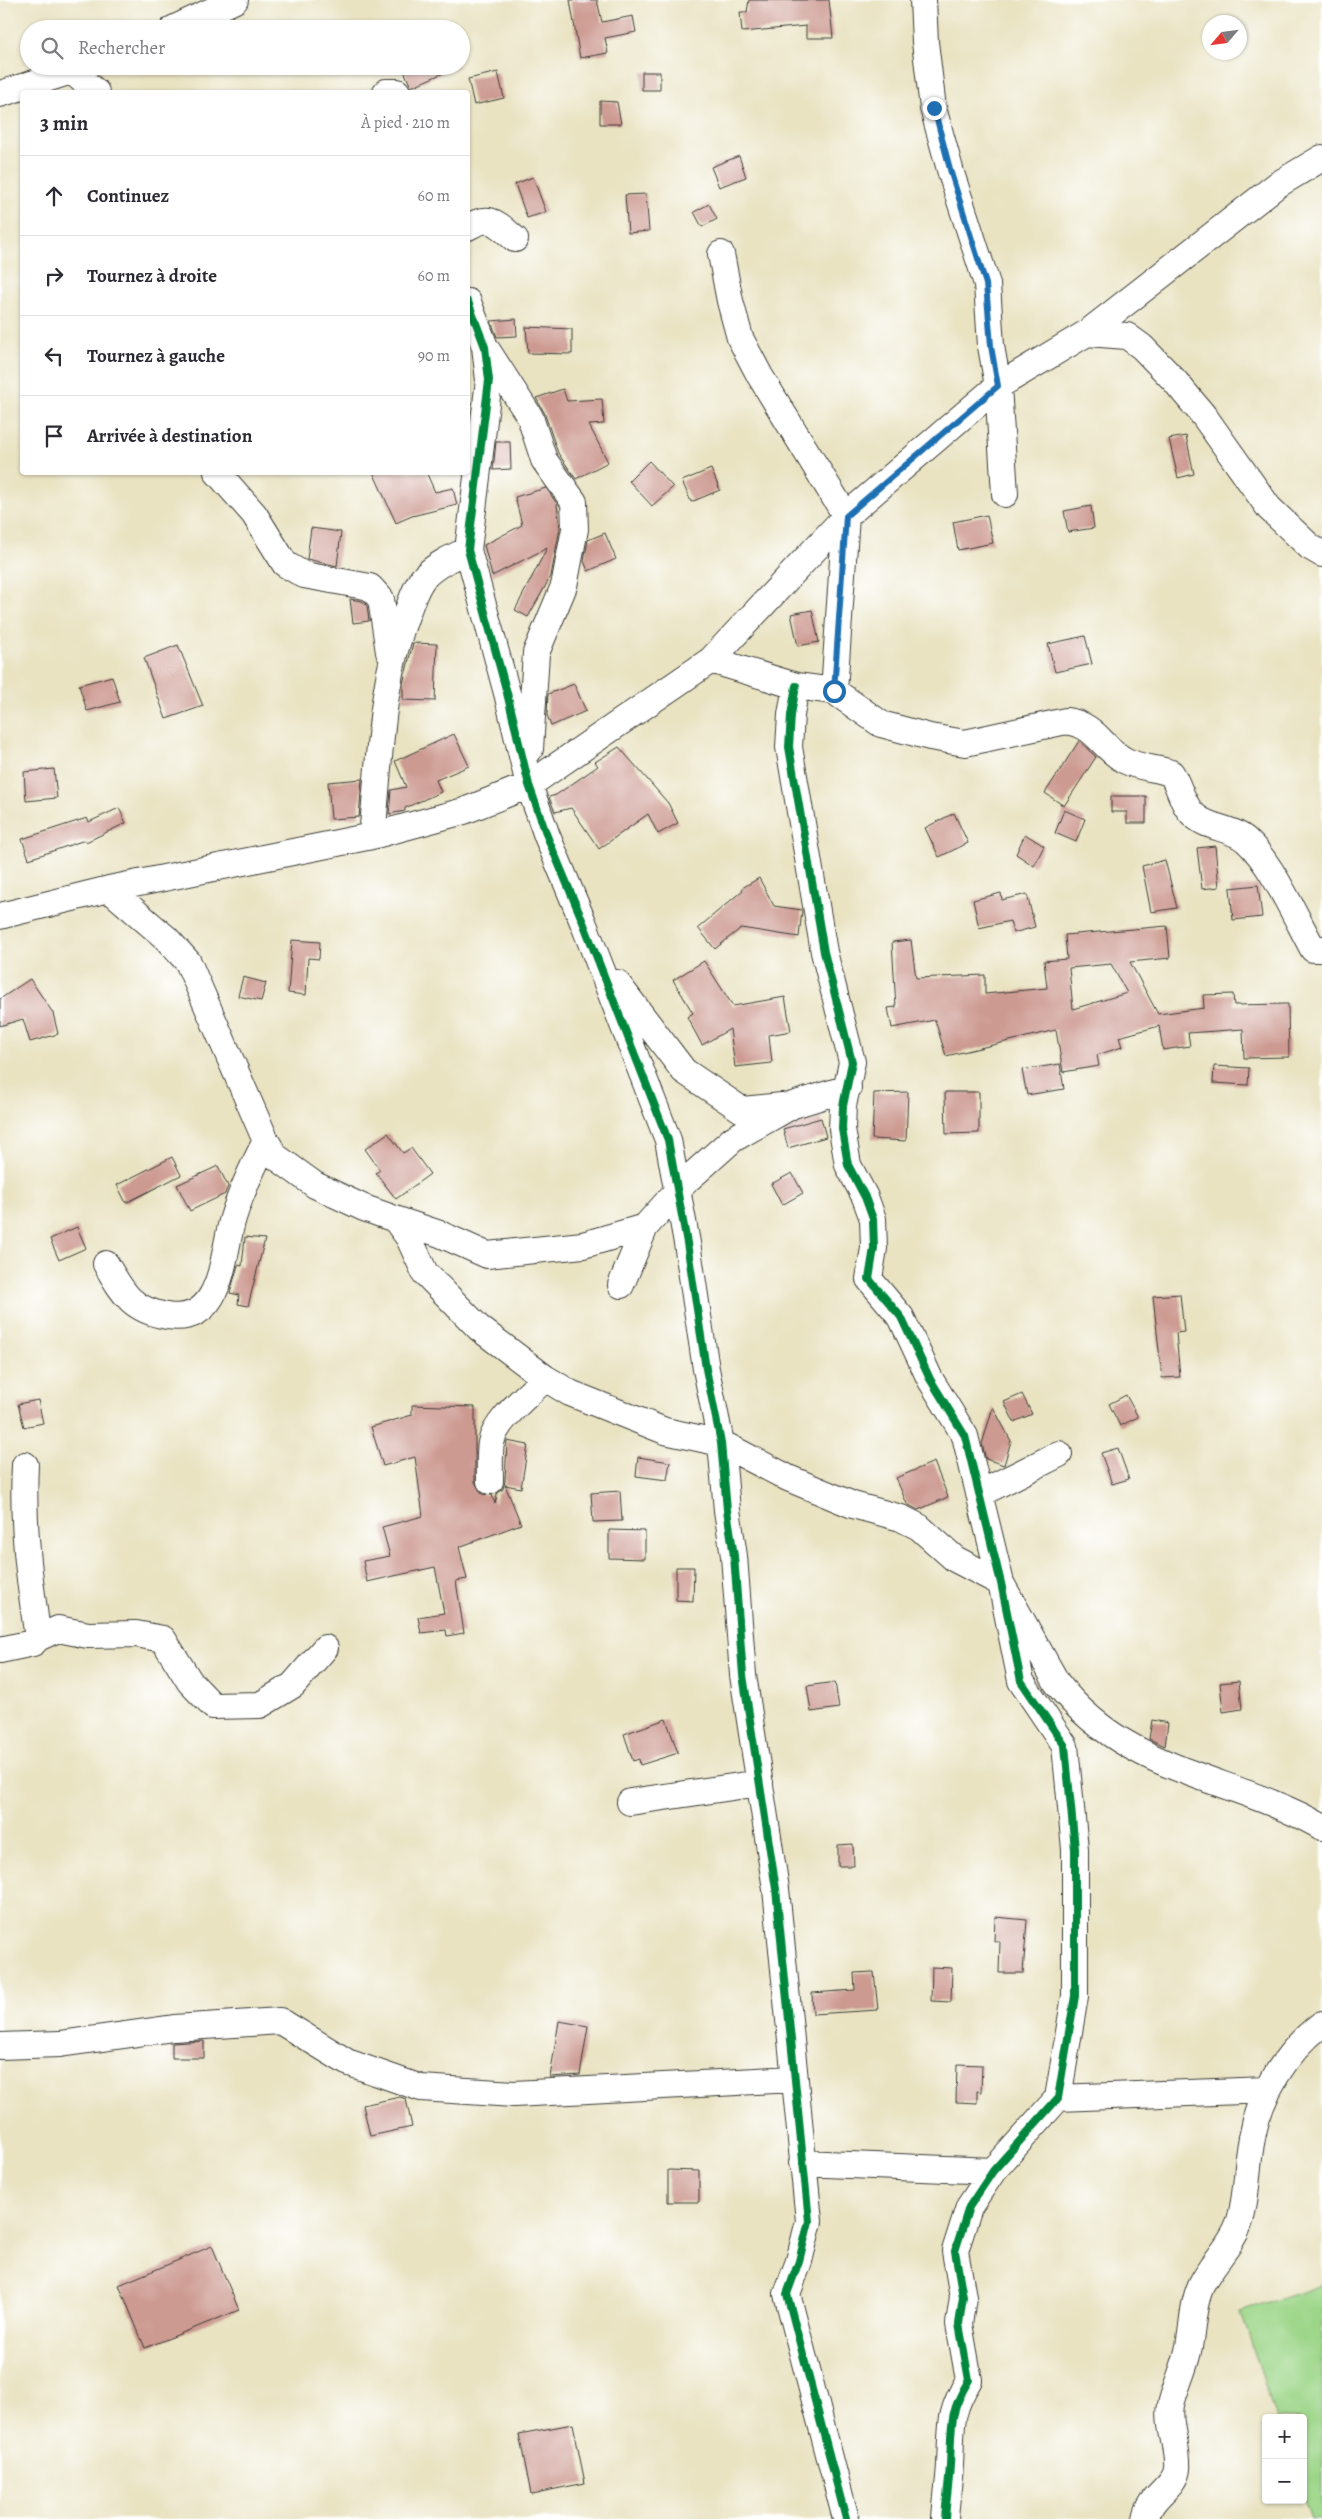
<!DOCTYPE html>
<html lang="fr">
<meta charset="utf-8">
<style>
body{margin:0;font-family:Alegreya,serif;background:#f7f7f7;color:#2b2b33}
.controls{position:absolute;right:15px;bottom:15px;display:grid;overflow:hidden;border-radius:5px;box-shadow:0 1px 4px #0004}
.controls button{width:45px;height:45px;display:grid;place-items:center;padding:0;border:0;border-bottom:1px solid #e1e1e2;background:#fff;color:#2b2b33;font:25px sans-serif}
.compass{position:absolute;left:1202px;top:15px;width:45px;height:45px;border-radius:50%;background:#fff;box-shadow:0 1px 4px #0004;rotate:242deg}
.stop{position:absolute;width:15px;height:15px;margin:-11px;border:4px solid #1f6fb2;border-radius:50%;background:#fff}
.stop.end{background:#1f6fb2;border-color:#fff;box-shadow:0 1px 5px #0008}
.list{margin:0;padding:0;list-style:none}
h2{display:flex;justify-content:space-between;align-items:center;height:65px;margin:0;padding:0 20px;font-size:21px}
h2 small{font-size:16px;font-weight:400;color:#7c7c81}
.list li{display:grid;grid-template-columns:32px 1fr auto;gap:15px;align-items:center;box-sizing:border-box;height:80px;padding:0 20px;border-top:1px solid #e1e1e2}
.list b{display:block;font-size:19px;white-space:nowrap}
.list em{font-size:16px;font-style:normal;color:#7c7c81}
.icon{flex:none;width:28px;height:28px;fill:none;stroke:currentColor;stroke-width:2;stroke-linecap:round;stroke-linejoin:round}
.map{position:relative;flex:none;width:1322px;height:2519px;overflow:hidden}
.search{position:absolute;background:#fff;box-shadow:0 1px 4px #0004;left:20px;top:20px;width:450px;height:55px;display:flex;align-items:center;gap:12px;box-sizing:border-box;padding:0 18px;border-radius:28px;color:#7c7c81;font-size:19px}
.panel{position:absolute;background:#fff;box-shadow:0 1px 4px #0004;left:20px;top:90px;width:450px;height:385px;border-radius:5px}
.map>svg:first-child{display:block}
.green{fill:#9dd689;stroke:#5c7952}
.building{fill:#cc9a91;fill-rule:evenodd}
.lines{fill:none;stroke-linecap:round;stroke-linejoin:round}
.minor-casing{stroke:#3b3a35;stroke-width:28}
.minor{stroke:#fff;stroke-width:26}
.cycleway-casing{stroke:#fff;stroke-width:11}
.cycleway{stroke:#00873e;stroke-width:8}
.route{stroke:#1f6fb2;stroke-width:6}
</style>
<div class="map">
<svg width="1322" height="2519" viewBox="0 0 1322 2519">
<rect width="100%" height="100%" fill="#fff"/>
<filter id="ink" filterUnits="userSpaceOnUse"><feTurbulence type="fractalNoise" baseFrequency=".02" numOctaves="2"/><feDisplacementMap in="SourceGraphic" scale="10" xChannelSelector="R" yChannelSelector="G"/><feConvolveMatrix kernelMatrix="1 2 1 2 8 2 1 2 1" color-interpolation-filters="sRGB"/></filter>
<filter id="wash" filterUnits="userSpaceOnUse"><feTurbulence type="fractalNoise" baseFrequency=".0096" numOctaves="4" result="noise"/><feDisplacementMap in="SourceGraphic" scale="20" xChannelSelector="R" yChannelSelector="G"/><feGaussianBlur stdDeviation="1.12" result="paint"/><feColorMatrix in="noise" values="0 0 0 0 0 0 0 0 0 0 0 0 0 0 0 0 0 1.4 0 .05"/><feComposite in="paint" operator="in"/></filter>
<g filter="url(#wash)">
<rect width="100%" height="100%" fill="#e9e3c2"/>
<!-- green -->
<path class="green" d="M1322 2285V2519H1311L1303 2497V2418H1276L1241 2312Z"/>
<g id="blocks">
<!-- building -->
<path class="building" d="M570 0H597L602 22 633 16 636 32 605 38 608 53 580 58Z
M749 0H829L833 38H806V26L742 32 740 12H747Z
M402 66H460L411 87Z
M498 72 504 98 474 105 468 79Z
M642 72H660V90H642Z
M600 101 617 102 621 124H600Z
M739 156 746 177 719 187 711 167Z
M533 177 546 212 527 218 515 184Z
M646 194 649 231 628 233 625 195Z
M709 204 717 219 702 227 694 212Z
M516 319 517 336 497 337 491 321Z
M526 327 572 329V354L528 353Z
M563 389 567 401 602 399 604 424 589 425 608 462 576 479 558 453 544 412 536 398Z
M1186 436 1194 474 1178 478 1169 439Z
M496 442H510L511 469 493 470Z
M649 461 673 487 652 506 629 481Z
M711 469 720 490 691 502 682 481Z
M373 472H426L435 492 453 488 457 505 412 516 396 523Z
M546 488 557 504 560 528 551 576 528 617 515 610 547 548 492 576 484 545 522 525 515 497Z
M1091 506 1094 528 1068 532 1064 511Z
M987 515 993 543 958 550 953 522Z
M311 528 341 532 337 566 307 559Z
M605 533 616 559 588 571 584 561 588 540Z
M350 599 362 601 367 606 369 621 353 623Z
M812 610 819 642 798 646 791 614Z
M1085 636 1092 664 1055 672 1048 644Z
M413 643 437 644 435 701 403 700V684Z
M178 645 203 706 166 719 144 658Z
M112 676 120 702 87 711 79 685Z
M574 684 586 711 551 726 547 715 548 694Z
M454 734 469 766 436 780 441 792 405 808V811L389 814 391 790 406 787 395 761Z
M1079 741 1096 757 1064 806 1045 793Z
M619 747 668 803 678 823 658 834 648 814 599 849 571 808 555 812 549 797 556 795 598 766 595 762Z
M54 769 57 798 26 801 24 772Z
M362 779 359 817 331 819 328 782Z
M1111 796H1146V823H1127V812H1111Z
M119 808 126 823 86 842 85 840 29 859 22 839 87 818 89 822Z
M1064 810 1085 819 1076 842 1055 833Z
M954 813 968 843 939 857 925 828Z
M1025 834 1044 846 1034 866 1016 854Z
M1215 846 1219 887 1202 889 1197 848Z
M1165 860 1177 908 1151 912 1142 866Z
M759 878 774 906 802 910 799 937 741 928 715 949 698 928 743 890 742 888Z
M1258 885 1262 917 1233 920 1230 888Z
M1001 893 1002 900 1027 894 1035 927 1013 933 1010 921 979 928 973 900Z
M1167 926 1170 958 1130 962 1158 1014 1204 1008 1203 995 1233 994 1234 1005 1288 1004 1289 1057 1244 1058 1243 1029 1188 1033 1190 1046 1163 1050 1159 1026 1119 1037 1122 1047 1097 1055 1099 1066 1063 1072 1056 1030 946 1056 935 1020 892 1028 888 1008 896 1007 892 942 911 940 916 978 985 975V994L1047 988 1044 961 1067 959 1065 935ZM1111 964 1127 993 1073 1009 1069 968Z
M292 940 320 942 319 959 308 958 306 995 288 993Z
M704 961 733 1006 785 997 791 1031 769 1035 772 1063 735 1067 730 1029 702 1045 687 1017 693 1013 673 980Z
M243 977 266 983 261 1001 238 996Z
M30 979 53 1013 58 1034 30 1042 23 1019 0 1026V999Z
M1060 1064 1064 1089 1027 1095 1022 1070Z
M1214 1066 1249 1068 1248 1085 1213 1083Z
M908 1092 906 1141 872 1139 874 1093Z
M945 1092H979V1133L946 1134Z
M821 1118 826 1137 788 1148 783 1129Z
M388 1133 403 1153 411 1148 430 1174 396 1199 376 1173 380 1170 365 1149Z
M172 1157 181 1175 126 1203 117 1185Z
M218 1166 228 1186 225 1194 190 1211 177 1185Z
M792 1173 803 1193 782 1205 771 1184Z
M77 1227 86 1248 59 1260 50 1239Z
M245 1237 265 1239 248 1306 238 1304 239 1295 230 1293 238 1265 242 1266Z
M1180 1294 1184 1332 1176 1333 1180 1377 1162 1378 1153 1296Z
M1022 1394 1032 1414 1014 1422 1004 1402Z
M1126 1395 1138 1417 1120 1426 1109 1404Z
M38 1400 43 1423 24 1427 18 1404Z
M412 1405 475 1407V1482L482 1494 492 1495 495 1504 497 1494 503 1489 505 1481 507 1441 528 1445 521 1488 505 1485 521 1524 459 1547 467 1579 456 1581 464 1633 447 1636 446 1630 421 1633 418 1617 444 1613 435 1567 367 1582 363 1561 390 1556 382 1527 423 1516 415 1457 383 1466 371 1427 412 1415Z
M993 1407 1011 1441 1004 1465 986 1459 982 1444Z
M1118 1448 1129 1479 1112 1484 1101 1453Z
M638 1457 670 1462 667 1480 636 1476Z
M934 1462 948 1497 918 1510 907 1504 896 1478Z
M620 1491 622 1521 593 1522 591 1493Z
M609 1530 645 1531V1559L609 1558Z
M676 1567H694L693 1601 676 1600Z
M1239 1681 1242 1709 1223 1712 1220 1683Z
M835 1682 839 1708 811 1712 807 1686Z
M666 1719 678 1753 640 1765 639 1759 633 1761 624 1734Z
M1152 1720 1168 1723 1165 1746 1149 1739Z
M853 1844 854 1866H838V1845Z
M995 1917 1027 1920 1023 1973H999L1000 1941H994Z
M932 1967 952 1968 951 2002 931 2001Z
M874 1972 878 2010 813 2014 812 1993 855 1990 854 1973Z
M559 2021 588 2026 580 2075 550 2077Z
M204 2041V2058H172V2043Z
M957 2064 982 2065 981 2092 977 2091V2103L956 2102Z
M400 2097 406 2099 412 2127 370 2136 363 2105Z
M668 2170 699 2171V2202H668Z
M212 2246 239 2310 145 2348 119 2285Z
M573 2424 585 2483 531 2494 519 2434Z"/>
</g>
</g>
<g filter="url(#ink)">
<use href="#blocks" fill-opacity="0" stroke="#3b3a35" stroke-width="1"/>
<g class="lines">
<defs>
<path id="minor" d="M923 0 925 42 933 108 951 173 987 284 991 346 998 386 1005 494
M173 29 235 0
M73 72 96 92
M386 92H397
M0 94 87 66
M468 227C491 214 496 223 515 239
M721 254 730 301 740 338 760 376 846 516 834 691
M468 302 485 347 489 380 468 550 507 693 529 785 547 836 583 922 668 1140 687 1243 706 1369 721 1443 727 1510 734 1556 743 1675 776 1889 809 2221 799 2261 787 2294 846 2519
M1087 333 1127 336 1142 347 1174 380 1204 416 1269 508 1310 547 1322 554
M487 350 530 417 544 460 574 502 575 529 564 586 536 653 530 749
M217 472 254 514 285 564 304 575 370 587 381 599 389 652
M711 660 796 686 834 691 881 724 930 737 965 743 1066 721C1096 724 1102 749 1126 761 1140 768 1157 768 1171 773 1180 786 1182 806 1195 816 1209 829 1232 827 1247 841 1272 864 1296 918 1313 949H1322
M796 686 791 715 789 747 824 952 852 1062 843 1106 842 1129 848 1165 865 1197 873 1219 874 1248 869 1279 901 1317 930 1379 965 1436 1001 1583 1021 1681 1065 1746 1075 1849V1996L1058 2098 993 2171 969 2207 955 2251 963 2297 959 2324 969 2380C948 2414 952 2427 950 2465 949 2483 946 2501 945 2519
M372 836 464 811 529 785 711 660 846 516 998 386 1087 333 1277 185 1322 158
M109 889 166 938 188 962 266 1141 275 1156 315 1185 364 1208 395 1219 409 1238 425 1273 479 1328 545 1378 570 1393 665 1431 721 1443 788 1478 853 1505 901 1518 919 1527 955 1559 1001 1583 1057 1683C1126 1774 1231 1775 1322 1827
M0 916 109 889 372 836C380 760 380 681 408 610 412 599 417 584 425 576 437 564 453 557 468 550
M617 983 684 1071 742 1110 782 1106
M395 1219 440 1234 487 1255 583 1245 645 1227
M106 1264C123 1293 131 1310 167 1316 224 1325 222 1254 233 1218 241 1192 253 1166 266 1141
M621 1285 645 1227 687 1180 733 1139 793 1105 848 1088
M490 1481C490 1469 489 1455 491 1443 495 1420 530 1394 545 1378
M979 1494 1059 1454
M38 1638 58 1629 88 1635 136 1634 163 1639 190 1682 213 1706 260 1705 293 1685 325 1648
M0 1650 33 1643 38 1638C29 1577 22 1526 25 1465
M630 1802 760 1783
M0 2046 60 2044 174 2028 280 2021 347 2062 421 2088 514 2094 794 2079
M1058 2098 1267 2090
M802 2163 993 2171
M1146 2519C1149 2496 1175 2488 1177 2469 1179 2447 1167 2427 1171 2405 1175 2387 1184 2370 1188 2351 1193 2330 1192 2305 1201 2285 1212 2263 1231 2247 1239 2224 1248 2196 1246 2166 1252 2138 1260 2094 1286 2051 1322 2024"/>
</defs>
<!-- minor casing -->
<use href="#minor" class="minor-casing"/>
<!-- minor -->
<use href="#minor" class="minor"/>
<defs>
<path id="cycleway" d="M468 302 485 347 489 380 468 550 507 693 529 785 547 836 583 922 668 1140 687 1243 706 1369 721 1443 727 1510 734 1556 743 1675 776 1889 809 2221 799 2261 787 2294 846 2519
M796 686 791 715 789 747 824 952 852 1062 843 1106 842 1129 848 1165 865 1197 873 1219 874 1248 869 1279 901 1317 930 1379 965 1436 1001 1583 1021 1681 1065 1746 1075 1849V1996L1058 2098 993 2171 969 2207 955 2251 963 2297 959 2324 969 2380C948 2414 952 2427 950 2465 949 2483 946 2501 945 2519"/>
</defs>
<!-- cycleway casing -->
<use href="#cycleway" class="cycleway-casing"/>
<!-- cycleway -->
<use href="#cycleway" class="cycleway"/>
</g>
</g>
<g class="lines" filter="url(#ink)">
<!-- route -->
<path class="route" d="M834 691 846 516 998 386 991 346 986 284 951 173 934 108"/>
</g>
</svg>
<div class="controls">
<button>+</button>
<button>−</button>
</div>
<svg class="compass" viewBox="-18 -18 36 36"><path d="M0-13l5 13h-10z" fill="#e53935"/><path d="M0 13l5-13h-10z" fill="#7c7c81"/></svg>
<div class="stop" style="left:834px;top:691px"></div>
<div class="stop end" style="left:934px;top:108px"></div>
<div class="search"><svg class="icon" aria-label="search" viewBox="0 0 24 24"><circle cx="10" cy="10" r="6"/><path d="M15 15l6 6"/></svg>Rechercher</div>
<section class="panel">
<h2>3 min<small>À pied · 210 m</small></h2>
<ul class="list">
<li><svg class="icon" aria-label="ahead" viewBox="0 0 24 24"><path d="M12 20V5M6 11l6-6 6 6"/></svg><div><b>Continuez</b></div><em>60 m</em></li>
<li><svg class="icon" aria-label="right" viewBox="0 0 24 24"><path d="M7 20v-9h11M14 6l5 5-5 5"/></svg><div><b>Tournez à droite</b></div><em>60 m</em></li>
<li><svg class="icon" aria-label="left" viewBox="0 0 24 24"><path d="M17 20v-9H6M10 6l-5 5 5 5"/></svg><div><b>Tournez à gauche</b></div><em>90 m</em></li>
<li><svg class="icon" aria-label="arrive" viewBox="0 0 24 24"><path d="M6 21V4h12l-3 4 3 4H6"/></svg><div><b>Arrivée à destination</b></div></li>
</ul>
</section>
</div>
